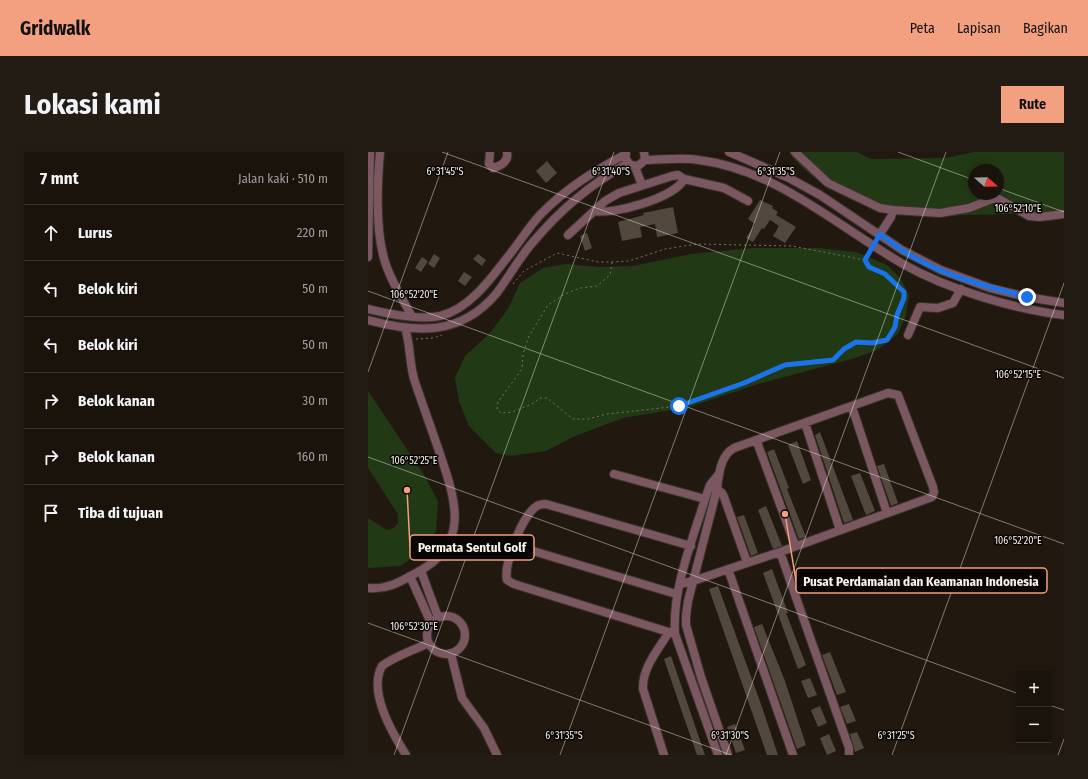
<!DOCTYPE html>
<html lang="id">
<meta charset="utf-8">
<style>
body{margin:0;font-family:"Fira Sans Condensed",sans-serif;background:#221c15;color:#f1f3f6}
.controls{position:absolute;right:12px;bottom:12px;display:grid;overflow:hidden;border-radius:0px;box-shadow:0 2px 10px #0003}
.controls button{width:36px;height:36px;display:grid;place-items:center;padding:0;border:0;border-bottom:1px solid #37322d;background:#19130c;color:#f1f3f6;font:20px sans-serif}
.compass{position:absolute;left:600px;top:12px;width:36px;height:36px;border-radius:50%;background:#19130c;box-shadow:0 2px 10px #0003;rotate:110deg}
.stop{position:absolute;width:12px;height:12px;margin:-9px;border:3px solid #1a73e8;border-radius:50%;background:#fff}
.stop.end{background:#1a73e8;border-color:#fff;box-shadow:0 1px 4px #0008}
.list{margin:0;padding:0;list-style:none}
h2{display:flex;justify-content:space-between;align-items:center;height:52px;margin:0;padding:0 16px;font-size:17px}
h2 small{font-size:13px;font-weight:400;color:#9f9e9d}
.list li{display:grid;grid-template-columns:26px 1fr auto;gap:12px;align-items:center;box-sizing:border-box;height:56px;padding:0 16px;border-top:1px solid #37322d}
.list b{display:block;font-size:15px;white-space:nowrap}
.list em{font-size:13px;font-style:normal;color:#9f9e9d}
.icon{flex:none;width:22px;height:22px;fill:none;stroke:currentColor;stroke-width:2;stroke-linecap:round;stroke-linejoin:round}
.map{position:relative;flex:none;width:696px;height:603px;overflow:hidden;border-radius:0px}
header{display:flex;align-items:center;gap:24px;box-sizing:border-box;height:56px;padding:0 20px;background:#f2a080;color:#111}
header strong{font-size:19px}
nav{display:flex;gap:22px;margin-inline-start:auto;font-size:14px}
.intro{display:flex;align-items:center;justify-content:space-between;box-sizing:border-box;height:96px;padding:0 24px}
h1{margin:0;font-size:28px}
.button{padding:10px 18px;border-radius:0px;background:#f2a080;color:#111;font-size:14px;font-weight:700}
main{display:flex;gap:24px;padding:0 24px}
aside{flex:1;background:#19130c;border-radius:0px;box-shadow:0 2px 10px #0003}
.map>svg:first-child{display:block}
.green{fill:#223916;fill-rule:evenodd}
.building{fill:#52483e}
.lines{fill:none;stroke-linecap:round;stroke-linejoin:round}
.minor-casing{stroke:#3b332a;stroke-width:10}
.path{stroke:#79726a;stroke-width:1;stroke-dasharray:2 3;stroke-linecap:butt}
.minor{stroke:#7b5861;stroke-width:8}
.route{stroke:#1a73e8;stroke-width:5}
.ticks{fill:none;stroke:#f7f2eb;stroke-width:1;stroke-opacity:0.45}
.ticks-label{font-size:10px;text-anchor:middle;fill:#f7f2eb;stroke:#080503;stroke-width:3;stroke-linejoin:round;paint-order:stroke}
.leader{fill:none;stroke:#f2a080;stroke-width:1.5}
.callout-dot{fill:#f2a080;stroke:#080503;stroke-width:1.5}
.callout{fill:#080503;stroke:#f2a080;stroke-width:1.5}
.callout-label{font-size:13px;text-anchor:middle;font-weight:bold;fill:#f7f2eb}
</style>
<header>
<strong>Gridwalk</strong>
<nav><a>Peta</a><a>Lapisan</a><a>Bagikan</a></nav>
</header>
<div class="intro"><h1>Lokasi kami</h1><a class="button">Rute</a></div>
<main>
<aside>
<h2>7 mnt<small>Jalan kaki · 510 m</small></h2>
<ul class="list">
<li><svg class="icon" aria-label="ahead" viewBox="0 0 24 24"><path d="M12 20V5M6 11l6-6 6 6"/></svg><div><b>Lurus</b></div><em>220 m</em></li>
<li><svg class="icon" aria-label="left" viewBox="0 0 24 24"><path d="M17 20v-9H6M10 6l-5 5 5 5"/></svg><div><b>Belok kiri</b></div><em>50 m</em></li>
<li><svg class="icon" aria-label="left" viewBox="0 0 24 24"><path d="M17 20v-9H6M10 6l-5 5 5 5"/></svg><div><b>Belok kiri</b></div><em>50 m</em></li>
<li><svg class="icon" aria-label="right" viewBox="0 0 24 24"><path d="M7 20v-9h11M14 6l5 5-5 5"/></svg><div><b>Belok kanan</b></div><em>30 m</em></li>
<li><svg class="icon" aria-label="right" viewBox="0 0 24 24"><path d="M7 20v-9h11M14 6l5 5-5 5"/></svg><div><b>Belok kanan</b></div><em>160 m</em></li>
<li><svg class="icon" aria-label="arrive" viewBox="0 0 24 24"><path d="M6 21V4h12l-3 4 3 4H6"/></svg><div><b>Tiba di tujuan</b></div></li>
</ul>
</aside>
<div class="map">
<svg width="696" height="603" viewBox="0 0 696 603">
<rect width="100%" height="100%" fill="#211910"/>
<!-- green -->
<path class="green" d="M421 0H489L503 7 577 6 606 0H696V59C664 62 632 62 599 63 573 64 546 66 520 61 492 56 436 25 421 0ZM606 18H630V42H606Z
M385 96H449L488 100 519 113 533 127 541 143 538 163 530 182 509 198 487 206 390 232 321 255 255 266 207 284 178 299 142 304 128 301 101 274 91 249 87 226 97 204 122 181 140 157 152 131 175 116 198 112 230 115 265 114 323 102Z
M0 239 58 326 70 350 68 379 56 399 32 414 0 416V366L19 378 26 376 30 371V362L0 316Z"/>
<!-- building -->
<path class="building" d="M179 9 189 21 178 31 168 19Z
M392 48 405 54 404 56 410 60 408 63 428 75 417 91 405 84 411 74 402 68 396 77 394 76 385 90 378 86 387 72 380 67Z
M305 55 310 81 289 85 287 72 272 75 274 85 254 89 250 70 276 63 275 61Z
M219 81 224 96 217 99 212 84Z
M66 102 72 106 66 116 60 112Z
M110 102 118 108 114 114 105 107Z
M54 105 60 109 53 120 47 116Z
M96 120 104 125 97 134 90 129Z
M452 280 485 368 476 371 447 283Z
M429 289 443 328 435 332 420 293Z
M406 297 421 336 419 337 438 385 431 387 399 300Z
M516 312 530 351 523 354 509 314Z
M492 321 507 359 498 363 483 324Z
M398 354 414 394 405 397 390 358Z
M376 363 390 401 383 404 369 365Z
M404 417 420 461H418L438 513 430 517 395 421Z
M350 434 394 555 410 603H399L386 566 341 437Z
M394 472 417 529 438 593 429 597 386 475Z
M462 500 478 540 469 543 454 503Z
M303 504 310 524 337 603H329L316 566 296 507Z
M442 526 449 543 440 546 433 529Z
M481 552 488 569 479 572 472 555Z
M452 554 459 571 450 575 443 558Z
M367 572 377 598 368 601 359 575Z
M489 580 496 596 487 600 482 582Z
M461 582 468 599 459 603 452 586Z"/>
<g class="lines">
<defs>
<path id="minor" d="M12 0C9 34 7 78 17 110 23 129 34 146 43 163
M122 0 121 12 125 16C133 14 141 9 139 0
M361 0 421 26 452 43 534 98 573 118 622 136 659 145 696 151
M427 0 460 31 512 56 525 58 523 65 512 82
M258 7 262 13 270 14 277 8 276 0
M277 8C295 8 313 5 331 8 409 18 469 74 535 112 579 137 645 157 696 163
M267 15 274 33
M525 58 572 61 601 56 624 47H631L661 64 672 65 696 62
M226 59C245 63 307 46 316 27
M200 83 237 49 251 41 304 24 310 23 316 27 356 36 380 49
M0 105 2 0
M0 157C20 162 52 168 72 164 100 158 122 128 138 107 150 93 159 77 172 63 197 37 226 19 258 2
M0 168C49 181 92 184 128 142 141 125 151 106 165 90 194 56 222 33 260 11
M540 183 552 155 570 156 585 151 593 137
M484 255 519 361
M437 271 472 378
M389 290 427 393
M246 322 337 347
M346 335 354 341 356 345 379 410
M145 393 308 442
M412 400 481 596V603
M360 417 425 603
M53 419 70 465
M42 424 63 471
M312 432 325 429 412 400 564 345 566 340 565 335 530 243 520 241 366 296C352 304 351 322 349 337L320 449 318 464V473L333 525 360 603
M0 436C19 438 32 430 48 421 103 393 88 349 72 302 64 278 55 254 47 230 41 213 43 194 37 176
M59 483a19 19 0 1 1 38 0a19 19 0 1 1-38 0Z
M307 482 146 432 139 428C135 412 155 362 169 354 172 352 175 352 178 352L323 394
M83 502 94 546 116 576 129 603
M38 603C23 579 0 539 14 514 27 504 46 498 61 491
M296 603 275 537C274 516 290 498 301 480
M350 603 307 482C304 437 324 390 337 347L342 333 350 323"/>
</defs>
<!-- minor casing -->
<use href="#minor" class="minor-casing"/>
<!-- path -->
<path class="path" d="M244 110 242 123 229 134 212 136 197 142 180 153 161 184 155 202 154 217 130 250 129 257 133 261 144 260 164 252 172 246H179L205 267H220L239 262 311 254 376 231 417 213 465 208 476 197 488 190 503 191 519 188 527 175 529 163 536 146V140L517 122 501 115 497 108
M145 132 156 119 189 101 230 110H244L261 109 297 97 329 92 424 94 497 108 501 99
M48 187 65 186 74 183"/>
<!-- minor -->
<use href="#minor" class="minor"/>
</g>
<g class="lines">
<!-- route -->
<path class="route" d="M311 254 376 231 417 213 465 208 476 197 488 190 504 191 519 188 527 175 529 163 536 146V140L517 122 501 115 497 108 512 82C519 87 526 93 534 98 571 123 617 134 659 145"/>
</g>
<!-- ticks -->
<path class="ticks" d="M74 0 696 226M530 0 606 28M630 36 696 60M0 139 696 392M0 220 80 0M0 305 651 542M0 471 363 603M681 553 696 558M26 603 246 0M192 603 412 0M358 603 578 0M524 603 696 131M690 603 696 587"/>
<g class="ticks-label">
<text x="243" y="23">6°31'40"S</text>
<text x="408" y="23">6°31'35"S</text>
<text x="77" y="23">6°31'45"S</text>
<text x="650" y="60">106°52'10"E</text>
<text x="46" y="146">106°52'20"E</text>
<text x="650" y="226">106°52'15"E</text>
<text x="46" y="312">106°52'25"E</text>
<text x="650" y="392">106°52'20"E</text>
<text x="46" y="478">106°52'30"E</text>
<text x="196" y="587">6°31'35"S</text>
<text x="362" y="587">6°31'30"S</text>
<text x="528" y="587">6°31'25"S</text>
</g>
<!-- callouts -->
<path class="leader" d="M39 338L42 395M417 362L428 429"/>
<g class="callout-dot">
<circle cx="39" cy="338" r="4"/>
<circle cx="417" cy="362" r="4"/>
</g>
<g class="callout">
<rect x="42" y="383" width="124" height="25" rx="4"/>
<rect x="428" y="416" width="251" height="25" rx="4"/>
</g>
<g class="callout-label">
<text x="104" y="400">Permata Sentul Golf</text>
<text x="553" y="434">Pusat Perdamaian dan Keamanan Indonesia</text>
</g>
</svg>
<div class="controls">
<button>+</button>
<button>−</button>
</div>
<svg class="compass" viewBox="-18 -18 36 36"><path d="M0-13l5 13h-10z" fill="#e53935"/><path d="M0 13l5-13h-10z" fill="#9f9e9d"/></svg>
<div class="stop" style="left:311px;top:254px"></div>
<div class="stop end" style="left:659px;top:145px"></div>
</div>
</main>
